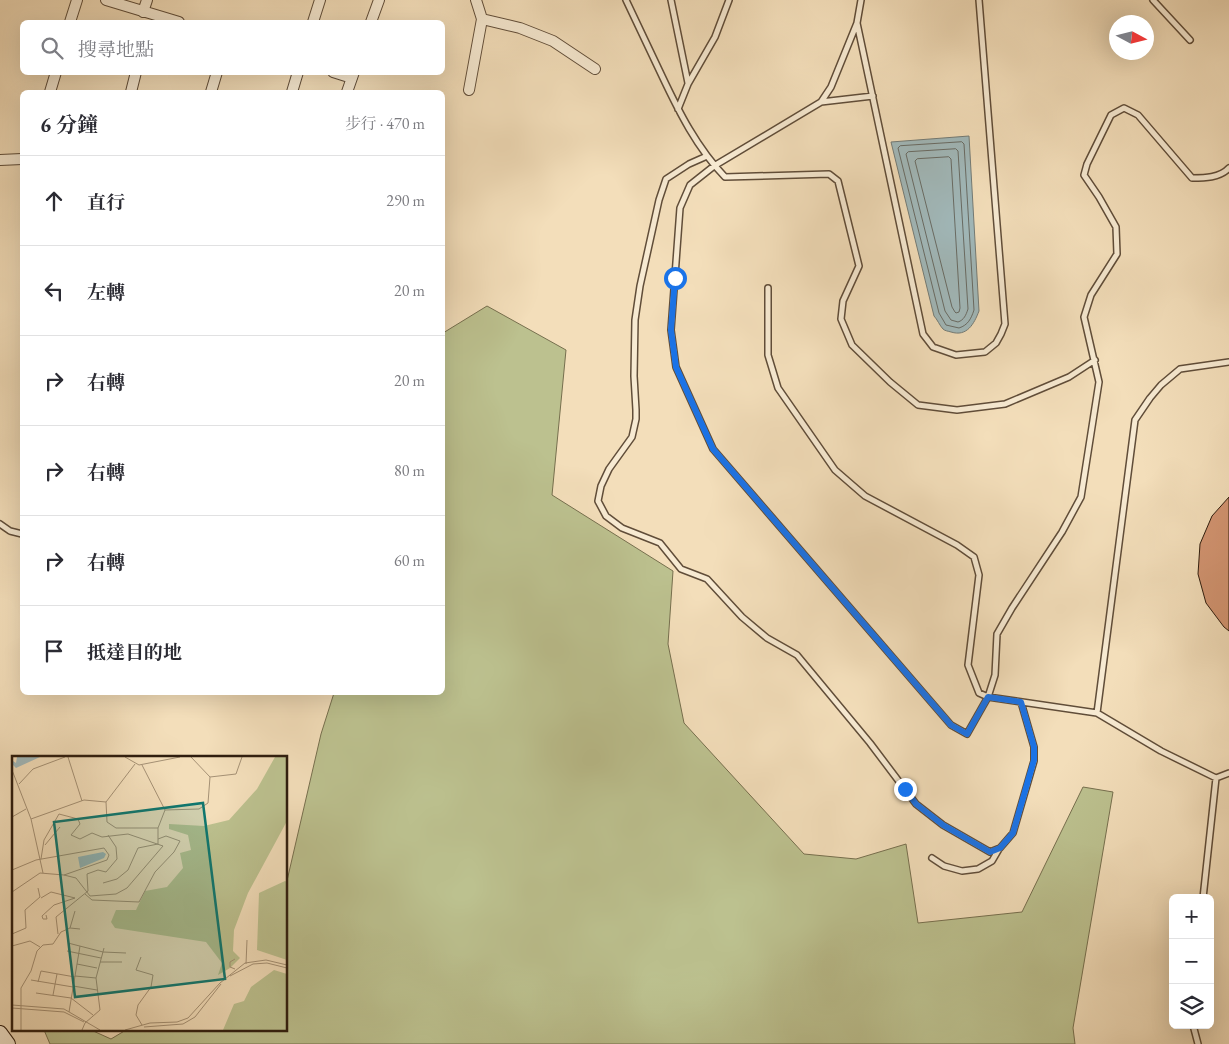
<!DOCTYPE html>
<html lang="zh-TW">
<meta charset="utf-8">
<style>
body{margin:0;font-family:"EB Garamond","Noto Serif TC",serif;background:#f7f7f7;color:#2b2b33}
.controls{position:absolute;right:15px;bottom:15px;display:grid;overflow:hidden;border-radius:8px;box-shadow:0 5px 20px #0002}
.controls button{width:45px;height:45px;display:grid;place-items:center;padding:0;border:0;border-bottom:1px solid #e1e1e2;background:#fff;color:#2b2b33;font:25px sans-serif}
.compass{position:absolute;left:1109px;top:15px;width:45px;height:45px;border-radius:50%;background:#fff;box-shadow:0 5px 20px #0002;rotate:97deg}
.stop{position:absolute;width:15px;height:15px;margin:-11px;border:4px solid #1a73e8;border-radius:50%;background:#fff}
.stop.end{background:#1a73e8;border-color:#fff;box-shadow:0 1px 5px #0008}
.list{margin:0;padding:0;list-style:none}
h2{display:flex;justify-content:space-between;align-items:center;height:65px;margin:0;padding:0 20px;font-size:21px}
h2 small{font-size:16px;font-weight:400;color:#7c7c81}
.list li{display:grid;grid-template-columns:32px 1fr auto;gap:15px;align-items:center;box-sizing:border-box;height:90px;padding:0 20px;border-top:1px solid #e1e1e2}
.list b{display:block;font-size:19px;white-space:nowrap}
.list em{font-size:16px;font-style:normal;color:#7c7c81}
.icon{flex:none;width:28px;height:28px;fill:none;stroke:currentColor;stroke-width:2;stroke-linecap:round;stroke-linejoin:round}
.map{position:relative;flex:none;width:1229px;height:1044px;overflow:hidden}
.search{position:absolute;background:#fff;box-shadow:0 5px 20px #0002;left:20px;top:20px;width:425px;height:55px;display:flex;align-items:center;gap:12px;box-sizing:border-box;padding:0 18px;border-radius:8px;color:#7c7c81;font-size:19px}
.panel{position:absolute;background:#fff;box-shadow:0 5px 20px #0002;left:20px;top:90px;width:425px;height:605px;border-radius:8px}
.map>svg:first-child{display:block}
.green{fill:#bcc18f;stroke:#766f4e}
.water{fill:#a1b9bb;stroke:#737b76}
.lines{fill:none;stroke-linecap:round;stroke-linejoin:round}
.shore{stroke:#686b64;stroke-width:1}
.building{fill:#d29471;stroke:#2f1d0e}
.service-casing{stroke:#604d39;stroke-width:8}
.minor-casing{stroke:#604d39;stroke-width:12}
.secondary-casing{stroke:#2f1d0e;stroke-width:16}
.service{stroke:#f7ead2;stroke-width:5}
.minor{stroke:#f7ead2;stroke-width:10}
.secondary{stroke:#f7ead2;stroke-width:14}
.route{stroke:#1a73e8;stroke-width:6}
.inset-road{fill:none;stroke:#a59175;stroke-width:1}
.view{fill:#0f766e;fill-opacity:0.15;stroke:#0f766e;stroke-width:2.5}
.inset-edge{fill:none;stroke:#2f1d0e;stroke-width:2.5}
</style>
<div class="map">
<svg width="1229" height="1044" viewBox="0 0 1229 1044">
<rect width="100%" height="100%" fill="#f3deba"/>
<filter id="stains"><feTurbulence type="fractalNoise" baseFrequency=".004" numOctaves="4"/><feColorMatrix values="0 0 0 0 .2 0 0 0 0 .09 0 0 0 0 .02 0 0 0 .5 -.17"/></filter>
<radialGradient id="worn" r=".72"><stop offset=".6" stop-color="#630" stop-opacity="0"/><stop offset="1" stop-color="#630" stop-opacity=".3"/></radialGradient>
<!-- green -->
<path class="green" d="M487 306 566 350 552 495 673 571 668 644 684 723 804 854 856 859 906 844 918 923 1022 912 1083 787 1113 792 1073 1028 1075 1044H50L44 1030H91L111 1039 126 1030H286V885L321 734 334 693 442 692 443 337V333Z"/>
<!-- water -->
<path class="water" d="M969 136 979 311C974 324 967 337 951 332 948 331 945 331 943 329 940 326 937 319 934 316L891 142Z"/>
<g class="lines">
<!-- shore -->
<path class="shore" d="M962 142 964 144 974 310C971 319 968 325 959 328L946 325 939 313 898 148 900 146Z
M956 149 958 151 968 309C966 315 964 320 958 322L951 320 945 311 906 154 908 152Z
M949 157 951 159 960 308 959 312 956 313 955 312 952 307 915 161 917 159Z"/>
</g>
<!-- building -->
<path class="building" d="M1229 497V631L1224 627 1206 603 1198 574 1200 544 1212 516Z"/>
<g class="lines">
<defs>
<path id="service" d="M626 0C638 25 650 51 662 76 679 112 697 148 725 177L829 174 838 181 859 266 843 301 841 319 852 345 890 382 918 405 957 410 1005 404 1069 377 1095 360
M671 0 688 83
M861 0 857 23 923 334 933 347 956 355 985 352 996 343 1001 334 1005 324 979 0
M1153 0 1190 40
M857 23 831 87 821 102 714 166 690 185 680 208 671 330 676 367 713 449 951 725 967 734 988 697 995 675 997 634 1012 608 1062 532 1081 497 1099 382 1084 317 1091 295 1117 254 1116 227 1099 197 1084 175 1087 164 1111 115 1124 108 1138 115 1192 178C1204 178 1220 178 1229 168
M821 102 873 96
M678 109 688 84 715 37 729 0
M707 156 689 164 666 179 659 200 640 286 635 320 634 376 636 410V419L632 437 609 469 601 486 598 501 606 516 622 528 660 543 681 569 707 579 742 617 767 638 797 655 870 743 916 804 943 825 990 852 1000 848 1013 833 1034 761V747L1021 702
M768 288V355L778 388 835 470 865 496 957 545 974 557 979 575 968 665 979 693 988 697 1097 713 1161 751 1216 778 1229 773
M0 524 10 531 22 534
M1097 713 1135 420 1150 398 1161 385 1180 369 1229 362
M932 858 944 866 962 871 978 869 992 861 999 849
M1203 898 1216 778
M1193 1025 1198 1044"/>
<path id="minor" d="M106 0 179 22
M143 12 147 0
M482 19 520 28 553 41 595 69
M70 22 77 0
M313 22 320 0
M371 22 379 0
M333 72 352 78
M469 90 482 19 476 0
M50 92 56 72
M131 92 136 72
M211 92 217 72
M292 92 298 72
M347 92 354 72
M0 160 22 159"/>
<path id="secondary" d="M0 1033 8 1044"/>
</defs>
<!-- service casing -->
<use href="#service" class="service-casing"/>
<!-- minor casing -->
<use href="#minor" class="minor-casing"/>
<!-- secondary casing -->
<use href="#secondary" class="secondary-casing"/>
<!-- service -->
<use href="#service" class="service"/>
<!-- minor -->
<use href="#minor" class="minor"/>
<!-- secondary -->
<use href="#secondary" class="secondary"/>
</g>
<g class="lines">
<!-- route -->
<path class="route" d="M675 278 671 330 676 367 713 449 951 725 967 734 988 697 1021 702 1034 747V760L1013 833 1000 848 990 852 943 825 916 804 905 789"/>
</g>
<!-- overview -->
<g transform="translate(12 756)">
<rect width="275" height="275" fill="#f3deba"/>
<path d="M263 1H275V65L236 137 222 174 221 195 228 202 218 212 206 219 210 207 194 186 103 172 99 166 104 154H124L133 135 155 131 171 112 168 97 179 94 176 79 157 73V68L192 70 217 64 245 33ZM273 125 275 126V204L245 194 247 137ZM262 214 275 218V274H211L222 248 232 245 239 231Z" fill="#bcc18f"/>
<path d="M5 1H28L4 12 0 8 1 5 4 7ZM91 96 94 98 92 102 68 112 66 101Z" fill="#a1b9bb"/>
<path class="inset-road" d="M56 1 70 45M113 1 127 9 168 1M123 8 94 46 95 66 104 72H146M0 14 19 63 31 117M198 21 224 18 230 1M7 28 21 13 53 1M153 54 187 53 196 47 198 21 179 1M0 61 14 53M19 63 72 44 94 46M33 89 48 71M29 103 32 84 47 58 66 63 68 68 59 79 68 83 80 77 90 81 116 78 151 90 115 132 104 138 78 140 64 122 52 119M0 114 24 104 92 92 97 99 95 104 52 119 28 117 0 136M91 127 105 123 116 114 126 92 146 88V72L153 54 130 9M73 138 80 144 127 146 143 116 162 96 168 85 154 80 146 83M29 142 39 136 63 142M34 159 35 163H31L30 160 42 149 63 142M58 172 63 155M0 178 14 172 13 154 28 141 26 132M46 178 44 161 76 135 75 118 86 114 94 116 105 103 104 91 96 79M56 187 91 196 114 197M0 190 18 185 28 191M55 195 89 202M129 201 124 214 141 219 139 231 126 249 124 259 130 269M88 206H110M65 208 85 212M234 208 235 184M223 213 218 211V206L223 203M63 220 84 222M218 220 241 208 255 207 275 212M19 224 61 231M26 226 29 215 63 221M61 230 85 234M24 237 59 242 81 259M41 239 45 218M0 249 52 253 88 274M0 252 52 256 72 266M57 256 68 190M132 271 171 268 183 261 209 228M9 274V232L19 215 25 195 31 189 41 188 49 176 58 172 68 173M70 274 73 267 88 254 84 222 92 192M113 274 138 267 165 266 176 262 208 227 233 207 254 204 275 209"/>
<path class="view" d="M191 47 213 223 63 241 42 66Z"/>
<rect width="275" height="275" class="inset-edge"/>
</g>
<rect width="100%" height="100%" filter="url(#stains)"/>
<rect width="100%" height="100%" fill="url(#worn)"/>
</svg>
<div class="controls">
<button>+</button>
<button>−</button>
<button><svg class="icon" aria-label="layers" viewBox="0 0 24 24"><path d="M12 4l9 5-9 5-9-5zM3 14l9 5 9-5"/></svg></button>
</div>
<svg class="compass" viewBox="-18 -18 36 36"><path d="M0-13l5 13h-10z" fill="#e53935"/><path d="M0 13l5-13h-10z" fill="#7c7c81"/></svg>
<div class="stop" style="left:675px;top:278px"></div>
<div class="stop end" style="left:905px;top:789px"></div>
<div class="search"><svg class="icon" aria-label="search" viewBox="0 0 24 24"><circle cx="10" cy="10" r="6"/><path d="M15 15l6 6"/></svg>搜尋地點</div>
<section class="panel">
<h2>6 分鐘<small>步行 · 470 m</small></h2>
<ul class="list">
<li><svg class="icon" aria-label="ahead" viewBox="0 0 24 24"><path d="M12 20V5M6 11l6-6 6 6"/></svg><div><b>直行</b></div><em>290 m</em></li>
<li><svg class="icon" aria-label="left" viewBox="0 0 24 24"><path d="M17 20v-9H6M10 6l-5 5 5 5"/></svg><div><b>左轉</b></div><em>20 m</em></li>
<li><svg class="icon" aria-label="right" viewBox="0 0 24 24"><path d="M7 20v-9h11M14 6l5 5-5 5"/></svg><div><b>右轉</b></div><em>20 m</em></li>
<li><svg class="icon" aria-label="right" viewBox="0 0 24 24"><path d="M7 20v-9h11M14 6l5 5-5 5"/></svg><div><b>右轉</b></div><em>80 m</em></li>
<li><svg class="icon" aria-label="right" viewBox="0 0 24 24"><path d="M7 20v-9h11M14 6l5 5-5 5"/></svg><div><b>右轉</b></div><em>60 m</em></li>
<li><svg class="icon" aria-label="arrive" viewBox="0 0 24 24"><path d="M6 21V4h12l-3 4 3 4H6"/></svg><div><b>抵達目的地</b></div></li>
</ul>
</section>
</div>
